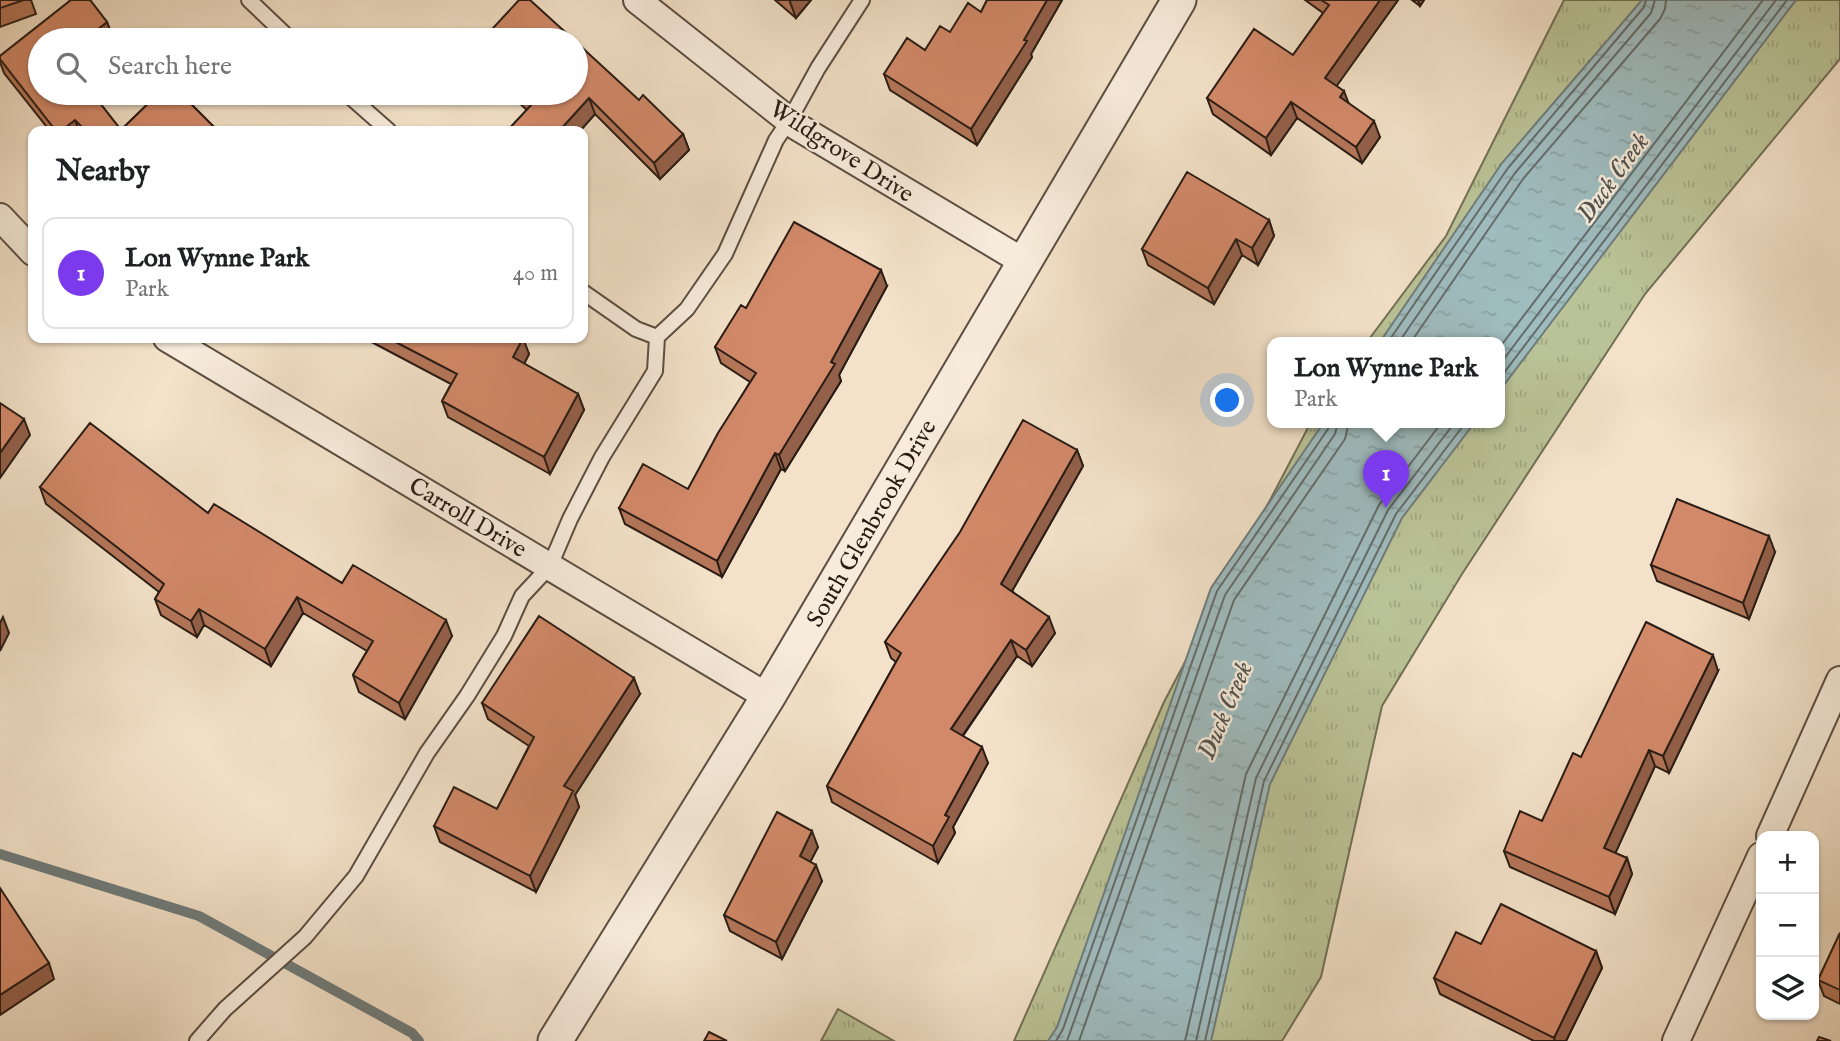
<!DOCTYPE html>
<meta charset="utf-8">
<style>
body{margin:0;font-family:"IM FELL English",serif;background:#f6f6f6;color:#202124}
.controls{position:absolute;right:21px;bottom:21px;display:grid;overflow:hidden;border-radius:14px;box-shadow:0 2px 5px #0004}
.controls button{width:63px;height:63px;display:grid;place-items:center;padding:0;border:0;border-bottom:2px solid #e0e0e0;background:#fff;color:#202124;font:35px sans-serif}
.you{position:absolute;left:1228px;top:401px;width:24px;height:24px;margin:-18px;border:5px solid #fff;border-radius:50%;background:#1a73e8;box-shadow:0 0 0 10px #1a73e833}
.badge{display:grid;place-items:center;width:46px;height:46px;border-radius:50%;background:#7c3aed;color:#fff;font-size:23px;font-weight:700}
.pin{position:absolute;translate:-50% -58px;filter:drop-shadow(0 2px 4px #0008)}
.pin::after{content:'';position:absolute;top:37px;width:24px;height:21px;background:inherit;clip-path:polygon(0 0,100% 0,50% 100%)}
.popup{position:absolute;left:1267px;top:337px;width:238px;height:91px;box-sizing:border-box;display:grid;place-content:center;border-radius:14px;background:#fff;filter:drop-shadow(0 2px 5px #0005);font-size:23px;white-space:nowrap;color:#757577}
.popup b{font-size:26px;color:#202124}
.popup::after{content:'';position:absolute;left:50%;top:100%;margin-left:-14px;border:14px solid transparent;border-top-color:#fff}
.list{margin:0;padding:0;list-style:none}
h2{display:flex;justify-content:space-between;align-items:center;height:91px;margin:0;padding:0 28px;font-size:30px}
h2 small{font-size:23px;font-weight:400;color:#757577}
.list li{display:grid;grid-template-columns:46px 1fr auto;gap:21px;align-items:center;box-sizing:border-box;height:112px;margin:0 14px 14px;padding:0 14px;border:2px solid #e0e0e0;border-radius:14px}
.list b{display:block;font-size:26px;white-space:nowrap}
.list p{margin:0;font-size:23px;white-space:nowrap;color:#757577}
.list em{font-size:23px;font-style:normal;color:#757577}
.icon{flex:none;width:38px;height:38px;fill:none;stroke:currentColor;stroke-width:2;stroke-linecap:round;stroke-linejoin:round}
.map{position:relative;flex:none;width:1840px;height:1041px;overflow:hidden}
.search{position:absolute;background:#fff;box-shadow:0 2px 5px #0004;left:28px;top:28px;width:560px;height:77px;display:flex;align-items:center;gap:18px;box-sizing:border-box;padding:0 24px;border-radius:38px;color:#757577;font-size:26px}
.panel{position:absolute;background:#fff;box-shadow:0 2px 5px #0004;left:28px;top:126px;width:560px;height:217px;border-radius:14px}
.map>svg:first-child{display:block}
.grass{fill:url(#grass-tufts);stroke:#727056;stroke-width:2}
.water{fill:url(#water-ripples);stroke:#707c7b;stroke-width:2}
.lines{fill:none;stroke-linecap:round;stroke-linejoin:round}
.shore{stroke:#646c6a;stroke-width:2}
.stream{stroke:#707c7b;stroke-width:10}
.service-casing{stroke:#5c4e42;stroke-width:18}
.minor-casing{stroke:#5c4e42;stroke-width:30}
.tertiary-casing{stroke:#5c4e42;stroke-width:37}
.service{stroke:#f7ecdc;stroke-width:14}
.minor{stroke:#f7ecdc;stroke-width:26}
.tertiary{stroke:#f7ecdc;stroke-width:33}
.wall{fill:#b5765a;stroke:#291c15;stroke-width:2}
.shaded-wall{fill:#93604a;stroke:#291c15;stroke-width:2}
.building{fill:#d28969;stroke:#291c15;stroke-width:2}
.labels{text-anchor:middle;stroke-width:5;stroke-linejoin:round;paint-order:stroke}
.street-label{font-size:24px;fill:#291c15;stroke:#f7ecdc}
.water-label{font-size:26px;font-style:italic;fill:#525450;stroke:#f7ecdc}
</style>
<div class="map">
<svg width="1840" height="1041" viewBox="0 0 1840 1041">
<defs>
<pattern id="grass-tufts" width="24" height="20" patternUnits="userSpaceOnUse" patternTransform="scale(1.75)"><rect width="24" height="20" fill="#bac397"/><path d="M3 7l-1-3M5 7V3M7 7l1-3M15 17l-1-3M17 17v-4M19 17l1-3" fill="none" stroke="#a0a781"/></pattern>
<pattern id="water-ripples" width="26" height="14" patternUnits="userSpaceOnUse" patternTransform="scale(1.75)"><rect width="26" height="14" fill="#9fbcbf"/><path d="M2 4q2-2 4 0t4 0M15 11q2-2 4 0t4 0" fill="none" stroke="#89a1a3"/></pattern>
</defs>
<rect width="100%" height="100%" fill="#f3e2c9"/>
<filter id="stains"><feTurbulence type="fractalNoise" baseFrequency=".00286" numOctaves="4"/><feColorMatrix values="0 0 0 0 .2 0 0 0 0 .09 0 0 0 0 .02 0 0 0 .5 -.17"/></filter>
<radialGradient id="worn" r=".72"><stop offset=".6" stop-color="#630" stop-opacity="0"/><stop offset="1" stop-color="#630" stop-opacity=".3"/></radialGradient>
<!-- grass -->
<path class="grass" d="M1564 0H1840V59L1645 294 1462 574 1382 706 1321 977 1282 1041H1014L1164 702 1311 422H1500V342H1367L1446 236Z
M838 1009 894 1041H821Z"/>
<!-- water -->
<path class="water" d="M1642 0H1796L1500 390V342H1380L1502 163Z
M1324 422H1475L1402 518 1270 784 1211 1041H1048L1057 1027 1211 588Z"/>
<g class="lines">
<!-- shore -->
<path class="shore" d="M1388 342 1508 168 1644 7 1646 0
M1399 342 1515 173 1651 13 1655 0
M1411 342 1523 179 1660 19 1665 9 1666 0
M1500 347 1763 0
M1500 364 1776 0
M1500 378 1787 0
M1056 1041 1063 1029 1217 591 1328 429 1330 422
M1067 1041 1225 595 1335 434 1338 422
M1079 1041 1234 600 1345 439 1349 422
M1185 1041 1246 774 1379 505 1442 422
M1196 1041 1256 778 1388 510 1455 422
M1205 1041 1264 781 1396 514 1466 422"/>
<!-- stream -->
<path class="stream" d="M0 854 199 916 412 1033 419 1041"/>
<defs>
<path id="service" d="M249 0 291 40
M346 93 389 131
M583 292 636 329 657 337
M197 1041 225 1009 305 937 356 876 427 753 467 696 504 636 522 596 550 566 570 519 602 457 655 371 657 337 687 309 725 254 776 140 789 121 818 68 862 0"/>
<path id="minor" d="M637 0 796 126 1024 262
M0 217 33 252
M167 338 768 697
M1770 836 1840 680
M1676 1041 1761 856"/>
<path id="tertiary" d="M555 1041 768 697 1179 0"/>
</defs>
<!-- service casing -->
<use href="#service" class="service-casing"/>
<!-- minor casing -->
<use href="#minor" class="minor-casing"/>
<!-- tertiary casing -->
<use href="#tertiary" class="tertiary-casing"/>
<!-- service -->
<use href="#service" class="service"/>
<!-- minor -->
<use href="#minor" class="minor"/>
<!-- tertiary -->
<use href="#tertiary" class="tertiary"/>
</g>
<!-- wall -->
<path class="wall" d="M0 0H31L36 14 0 27Z
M71 0H90L107 22 113 38 110 40H40V93H92L121 130 159 93H180L218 131H50L4 73 0 62V56Z
M775 0H811L796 18Z
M987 0H1062L1031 54 1032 57 977 145 890 90 884 74 925 50 981 12Z
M1305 0H1398L1336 86 1348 103 1380 137 1362 163 1297 118 1271 155 1213 114 1207 98 1293 55 1323 13Z
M1412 0H1424L1420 6Z
M508 93H576L639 100 683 134 689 150 660 179 595 114 580 131H507L527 110Z
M1269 220 1274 236 1258 265 1242 255 1214 304 1148 265 1142 249Z
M887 286 839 375 841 381 785 471 781 469 722 577 625 524 619 508 688 489 750 382 721 363 715 347 746 308Z
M364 338H522L529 354 524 364 578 394 584 410 550 474 448 417 442 401 451 384Z
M1077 450 1083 466 1012 591 1055 633 1032 666 1017 656 963 736 988 763 953 827 955 833 938 863 832 802 827 786 896 662 891 658 885 642Z
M40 487 208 513 342 583 452 636 405 719 359 692 353 675 367 651 303 613 271 666 204 625 197 637 161 615 155 599 159 592 46 504Z
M1775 552 1749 619 1657 581 1651 565Z
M1718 671 1669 773 1655 766 1615 853 1627 858 1632 874 1615 914 1510 867 1504 851 1542 821 1581 757Z
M640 694 575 795 579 807 536 892 440 842 434 826 497 809 529 746 488 719 482 703Z
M818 847 810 862 822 881 782 959 730 931 724 915Z
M1840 933V1004L1824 996 1818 980Z
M1596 951 1602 968 1566 1041H1534L1440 994 1434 978Z"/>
<!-- shaded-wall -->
<path class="shaded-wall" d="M791 0H811L796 18 790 2Z
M1047 0H1062L1031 54 1032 57 977 145 971 129Z
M1380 0H1398L1331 94 1325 78Z
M1418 0H1424L1420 6Z
M107 22 113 38 110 40H84Z
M1344 91 1350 107 1340 97Z
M589 98 595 114 580 131H559Z
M1291 102 1297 118 1271 155 1266 138Z
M75 120 79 131H61Z
M1374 121 1380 137 1362 163 1356 147Z
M683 134 689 150 660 179 654 163Z
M1269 220 1274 236 1258 265 1252 248Z
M1236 239 1242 255 1214 304 1208 288Z
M881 270 887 286 839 375 841 381 785 471 779 455 831 362Z
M523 338 529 354 519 374 513 357Z
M578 394 584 410 550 474 544 457Z
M24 419 30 435 0 478V453Z
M1077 450 1083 466 1007 600 1001 584Z
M775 453 781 469 722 577 717 561Z
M1769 536 1775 552 1749 619 1743 603Z
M297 597 303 613 271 666 265 649Z
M199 609 204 625 197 637 191 621Z
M3 617 9 633 0 651V623Z
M1049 617 1055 633 1032 666 1026 650Z
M446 620 452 636 405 719 399 703Z
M1011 640 1017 656 956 745 951 729Z
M1713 655 1718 671 1669 773 1663 756Z
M634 678 640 694 575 795 579 807 536 892 530 876 564 786Z
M982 747 988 763 953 827 955 833 938 863 933 846 945 815Z
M1649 750 1655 766 1610 865 1604 848Z
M812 831 818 847 805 872 800 856Z
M1627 858 1632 874 1615 914 1609 897Z
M816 865 822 881 782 959 776 942Z
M1596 951 1602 968 1566 1041H1555L1554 1038Z
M49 963 54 979 0 1015V995Z"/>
<!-- building -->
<path class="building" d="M0 0H24L0 8Z
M71 0H90L107 22 84 40H40V93H92L121 130 159 93H180L218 131H86L75 120 61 131H56L0 59V56Z
M519 0H530L574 40H482Z
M987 0H1047L1024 40 1027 41 971 129 884 74 907 38 925 50 940 26 950 32 968 3 981 12Z
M1321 0H1380L1325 78 1344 91 1340 97 1374 121 1356 147 1291 102 1266 138 1207 98 1254 29 1293 55 1329 5Z
M576 42 639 100 643 95 683 134 654 163 589 98 559 131H507L532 104 520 93H576Z
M1187 172 1269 220 1252 248 1236 239 1208 288 1142 249Z
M794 222 881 270 831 362 835 364 779 455 775 453 717 561 619 508 643 464 688 489 718 433 756 373 715 347 741 305 746 308Z
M388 338H523L513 357 578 394 544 457 442 401 457 374Z
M0 403 24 419 0 453Z
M1023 420 1077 450 1001 584 1049 617 1026 650 1011 640 951 729 982 747 945 815 949 817 933 846 827 786 901 653 885 642 960 532Z
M90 423 208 513 214 504 342 583 353 565 446 620 399 703 353 675 373 641 297 597 265 649 199 609 191 621 155 599 164 584 40 487Z
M1677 499 1769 536 1743 603 1651 565Z
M539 616 634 678 564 786 573 791 530 876 434 826 454 787 497 809 534 737 482 703Z
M1646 622 1713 655 1663 756 1649 750 1604 848 1627 858 1609 897 1504 851 1520 811 1542 821 1573 753 1581 757Z
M777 812 812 831 800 856 816 865 776 942 724 915Z
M0 888 49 963 0 995Z
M1501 904 1596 951 1554 1038 1434 978 1456 932 1481 944Z
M1840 933V990L1818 980Z
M709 1032 727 1041H704Z
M1819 1037 1831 1041H1817Z"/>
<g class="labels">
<!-- street labels -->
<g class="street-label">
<text transform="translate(842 151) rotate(33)" y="8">Wildgrove Drive</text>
<text transform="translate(468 517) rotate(31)" y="8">Carroll Drive</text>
<text transform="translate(871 523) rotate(-60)" y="8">South Glenbrook Drive</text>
</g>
<!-- water labels -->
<g class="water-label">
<text transform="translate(1612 177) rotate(-54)" y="9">Duck Creek</text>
<text transform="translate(1224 710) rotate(-67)" y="9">Duck Creek</text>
</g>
</g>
<rect width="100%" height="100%" filter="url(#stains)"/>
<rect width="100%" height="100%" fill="url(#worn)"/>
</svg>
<div class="controls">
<button>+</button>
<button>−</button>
<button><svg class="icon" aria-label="layers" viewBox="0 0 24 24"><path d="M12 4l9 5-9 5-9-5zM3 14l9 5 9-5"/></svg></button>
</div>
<div class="you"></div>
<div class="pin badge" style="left:1386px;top:508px">1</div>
<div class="popup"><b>Lon Wynne Park</b>Park</div>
<div class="search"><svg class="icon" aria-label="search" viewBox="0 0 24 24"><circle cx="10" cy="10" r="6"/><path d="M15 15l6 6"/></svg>Search here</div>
<section class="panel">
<h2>Nearby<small></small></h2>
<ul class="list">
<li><span class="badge">1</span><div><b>Lon Wynne Park</b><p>Park</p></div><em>40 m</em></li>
</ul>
</section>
</div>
